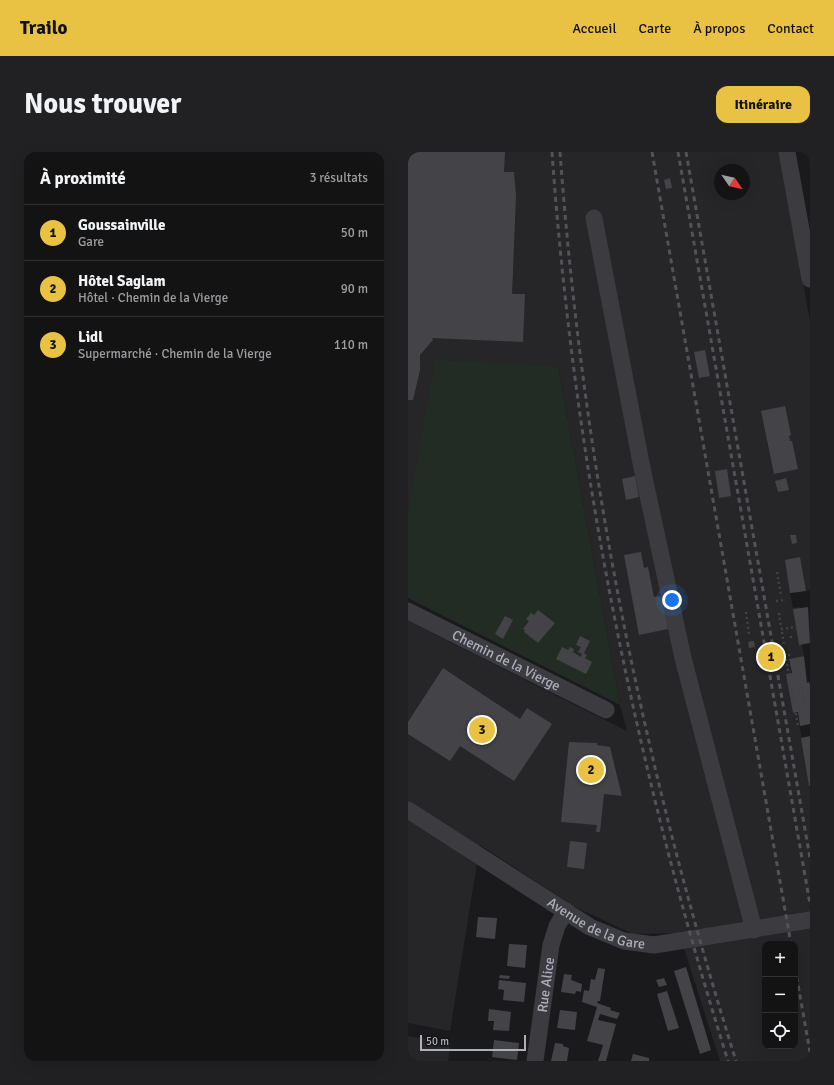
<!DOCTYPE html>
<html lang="fr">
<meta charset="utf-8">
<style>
body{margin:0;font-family:Signika,sans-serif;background:#212022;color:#f1f3f6}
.controls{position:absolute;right:12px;bottom:12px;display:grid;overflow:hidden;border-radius:8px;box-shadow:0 4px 16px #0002}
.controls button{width:36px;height:36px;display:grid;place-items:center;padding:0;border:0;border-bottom:1px solid #333234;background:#141314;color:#f1f3f6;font:20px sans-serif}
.compass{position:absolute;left:306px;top:12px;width:36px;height:36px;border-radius:50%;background:#141314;box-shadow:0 4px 16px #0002;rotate:124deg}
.scale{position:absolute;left:12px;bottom:10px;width:106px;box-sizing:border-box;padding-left:4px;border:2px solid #adafba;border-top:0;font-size:11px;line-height:14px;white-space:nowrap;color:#adafba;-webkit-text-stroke:3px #151417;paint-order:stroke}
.you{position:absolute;left:264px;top:448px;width:14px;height:14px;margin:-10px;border:3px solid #fff;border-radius:50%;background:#1a73e8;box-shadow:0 0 0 6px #1a73e833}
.badge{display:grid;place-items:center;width:26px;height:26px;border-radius:50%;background:#e9c244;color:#111;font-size:13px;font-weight:700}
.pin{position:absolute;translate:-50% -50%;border:2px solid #fff;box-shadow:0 1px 4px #0006}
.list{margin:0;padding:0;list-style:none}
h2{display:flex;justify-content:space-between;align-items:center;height:52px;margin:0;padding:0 16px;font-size:17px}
h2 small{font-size:13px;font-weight:400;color:#9d9ea0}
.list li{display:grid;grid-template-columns:26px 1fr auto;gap:12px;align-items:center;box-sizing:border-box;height:56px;padding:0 16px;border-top:1px solid #333234}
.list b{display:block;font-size:15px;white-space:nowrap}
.list p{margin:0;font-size:13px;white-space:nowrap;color:#9d9ea0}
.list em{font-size:13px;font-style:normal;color:#9d9ea0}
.icon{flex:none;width:22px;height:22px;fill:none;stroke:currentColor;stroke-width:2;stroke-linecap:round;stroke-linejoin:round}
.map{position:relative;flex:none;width:402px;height:909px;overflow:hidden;border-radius:12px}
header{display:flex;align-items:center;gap:24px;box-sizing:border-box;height:56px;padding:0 20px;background:#e9c244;color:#111}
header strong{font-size:19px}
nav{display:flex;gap:22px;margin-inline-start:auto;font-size:14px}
.intro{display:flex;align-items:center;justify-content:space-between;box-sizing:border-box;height:96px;padding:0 24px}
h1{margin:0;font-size:28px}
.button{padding:10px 18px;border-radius:12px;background:#e9c244;color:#111;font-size:14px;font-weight:700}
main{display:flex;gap:24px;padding:0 24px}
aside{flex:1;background:#141314;border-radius:12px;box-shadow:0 4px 16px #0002}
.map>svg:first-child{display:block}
.built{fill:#262528;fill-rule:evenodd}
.green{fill:#232b25}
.building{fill:#444448}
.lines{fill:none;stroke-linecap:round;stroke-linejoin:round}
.path{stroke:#414247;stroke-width:2.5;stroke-dasharray:2 3;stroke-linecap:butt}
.minor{stroke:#3b3b40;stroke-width:17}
.rail{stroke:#525359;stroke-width:3;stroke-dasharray:5 4;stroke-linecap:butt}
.labels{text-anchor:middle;stroke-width:3;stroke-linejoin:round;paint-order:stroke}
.street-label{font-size:14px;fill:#adafba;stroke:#151417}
</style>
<header>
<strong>Trailo</strong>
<nav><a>Accueil</a><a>Carte</a><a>À propos</a><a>Contact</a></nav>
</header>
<div class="intro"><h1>Nous trouver</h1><a class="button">Itinéraire</a></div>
<main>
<aside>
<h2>À proximité<small>3 résultats</small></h2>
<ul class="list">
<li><span class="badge">1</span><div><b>Goussainville</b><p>Gare</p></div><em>50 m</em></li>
<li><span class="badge">2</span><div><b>Hôtel Saglam</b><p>Hôtel · Chemin de la Vierge</p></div><em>90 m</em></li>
<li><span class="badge">3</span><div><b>Lidl</b><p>Supermarché · Chemin de la Vierge</p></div><em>110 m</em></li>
</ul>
</aside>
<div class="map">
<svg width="402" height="909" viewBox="0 0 402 909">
<rect width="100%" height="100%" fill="#1a191b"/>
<!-- built -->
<path class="built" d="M0 0H371L402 169V438L382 441 385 456 392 455 397 492 394 493 396 504 381 507 402 638V909H312L271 781 225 782 165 754 72 693 42 879 0 871V469L219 579 212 553 150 214 0 360ZM312 18H336V42H312ZM357 792H387V894H357Z
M0 884 43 891 40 909H0Z"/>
<!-- green -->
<path class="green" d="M27 208 150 214 212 553 0 446V360Z"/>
<!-- building -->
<path class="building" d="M0 0H97L96 20H106L108 44 104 142H117L115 190 24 186 25 188 12 203V218L5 248H0Z
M262 26 264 36 258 37 256 28Z
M297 198 302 224 291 226 286 200Z
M377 254 383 283 381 284 382 289H384L390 317 366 322 353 259Z
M319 317 323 344 311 346 307 319Z
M227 324 231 345 218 348 214 327Z
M378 326 381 338 370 340 367 329Z
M382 383H388L389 391 384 392Z
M233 400 236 416 240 415 246 445 254 444 260 477 231 483 216 403Z
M392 405 398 439 382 441 377 408Z
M400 455 402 491 391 493 385 457Z
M130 458 147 471 130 491 116 480 117 478 115 477 121 469 118 467 123 461 126 463Z
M97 464 105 468 95 487 87 482Z
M172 484 182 489 176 501 179 503 177 506 184 510 178 522 148 507 154 495 160 498 162 495 166 497 165 500 173 505 174 502 170 500 173 495 168 493Z
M346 489 347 495 341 496 340 490Z
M396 504 399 531 401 530 402 533V572L392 574 390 560 385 561 378 522 384 521 381 507Z
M35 516 112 567 119 556 144 572 106 629 52 594 42 609 0 582V570Z
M402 584V634H401L393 586Z
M161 590 189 591V593L202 595 214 644 196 642 192 680H188L189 673 153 670Z
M162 689 179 691 176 717 159 715Z
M70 765 89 766 87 787 68 785Z
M101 792 119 793 117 816 99 814Z
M278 815 303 898 292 902 266 819Z
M190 816 197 817 192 849H190L189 851 203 856 202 858 212 861 209 867 192 862 190 868 208 872 198 909H190L195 893 179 889 189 855 174 850 176 838 181 839 183 827 187 828Z
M156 822 164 823 163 828 174 832 173 840 168 839 167 842 153 840Z
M92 823 102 824 101 827 91 826Z
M256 826 259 833 251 835 248 828Z
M91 828 118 831 116 850 95 848 96 838 90 837Z
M259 839 271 876 260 879 249 842Z
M81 857 103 860 101 879 85 878 86 869H80Z
M152 858 169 860 167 878 149 876Z
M86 888 111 891 109 908 84 905Z
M147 891 155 892V894L161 896 159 909H143Z
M225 902 241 906V909H223Z"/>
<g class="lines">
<!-- path -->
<path class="path" d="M369 420 373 443
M368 449 376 448
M338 460 341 482
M371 461 373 476
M373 477 395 474
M374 480 376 494
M383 484V486
M343 489 344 492
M380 503H382
M378 507 390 574
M392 525 398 555
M384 541 402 538"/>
<!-- minor -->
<g class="minor">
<path d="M379 0 402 127"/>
<path d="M186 66 233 311 275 506 346 778"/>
<path id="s1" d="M0 459 198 558"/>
<path id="s2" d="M0 658 182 775 216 789 246 793 402 768"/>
<path id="s3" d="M127 909 143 793 149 774 158 759"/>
</g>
<!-- rail -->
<path class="rail" d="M144 0C166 310 227 613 320 909
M152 0C175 313 234 610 328 909
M244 0 383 792
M270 0 402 752
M278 0 402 706
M387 816 402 900"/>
</g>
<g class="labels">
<!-- street labels -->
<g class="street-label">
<text dy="5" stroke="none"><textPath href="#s1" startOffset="110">Chemin de la Vierge</textPath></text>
<text dy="5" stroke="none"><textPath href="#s2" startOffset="221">Avenue de la Gare</textPath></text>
<text dy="5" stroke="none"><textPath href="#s3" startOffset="77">Rue Alice</textPath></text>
</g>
</g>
</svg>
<div class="controls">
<button>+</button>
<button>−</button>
<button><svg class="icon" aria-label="locate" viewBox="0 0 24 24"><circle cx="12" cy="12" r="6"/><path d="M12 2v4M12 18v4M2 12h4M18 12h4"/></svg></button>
</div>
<svg class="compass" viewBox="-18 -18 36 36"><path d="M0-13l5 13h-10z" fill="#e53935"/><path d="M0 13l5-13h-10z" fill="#9d9ea0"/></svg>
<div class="scale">50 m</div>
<div class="you"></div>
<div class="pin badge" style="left:363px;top:505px">1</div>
<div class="pin badge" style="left:183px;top:618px">2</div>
<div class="pin badge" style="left:74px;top:578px">3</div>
</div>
</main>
